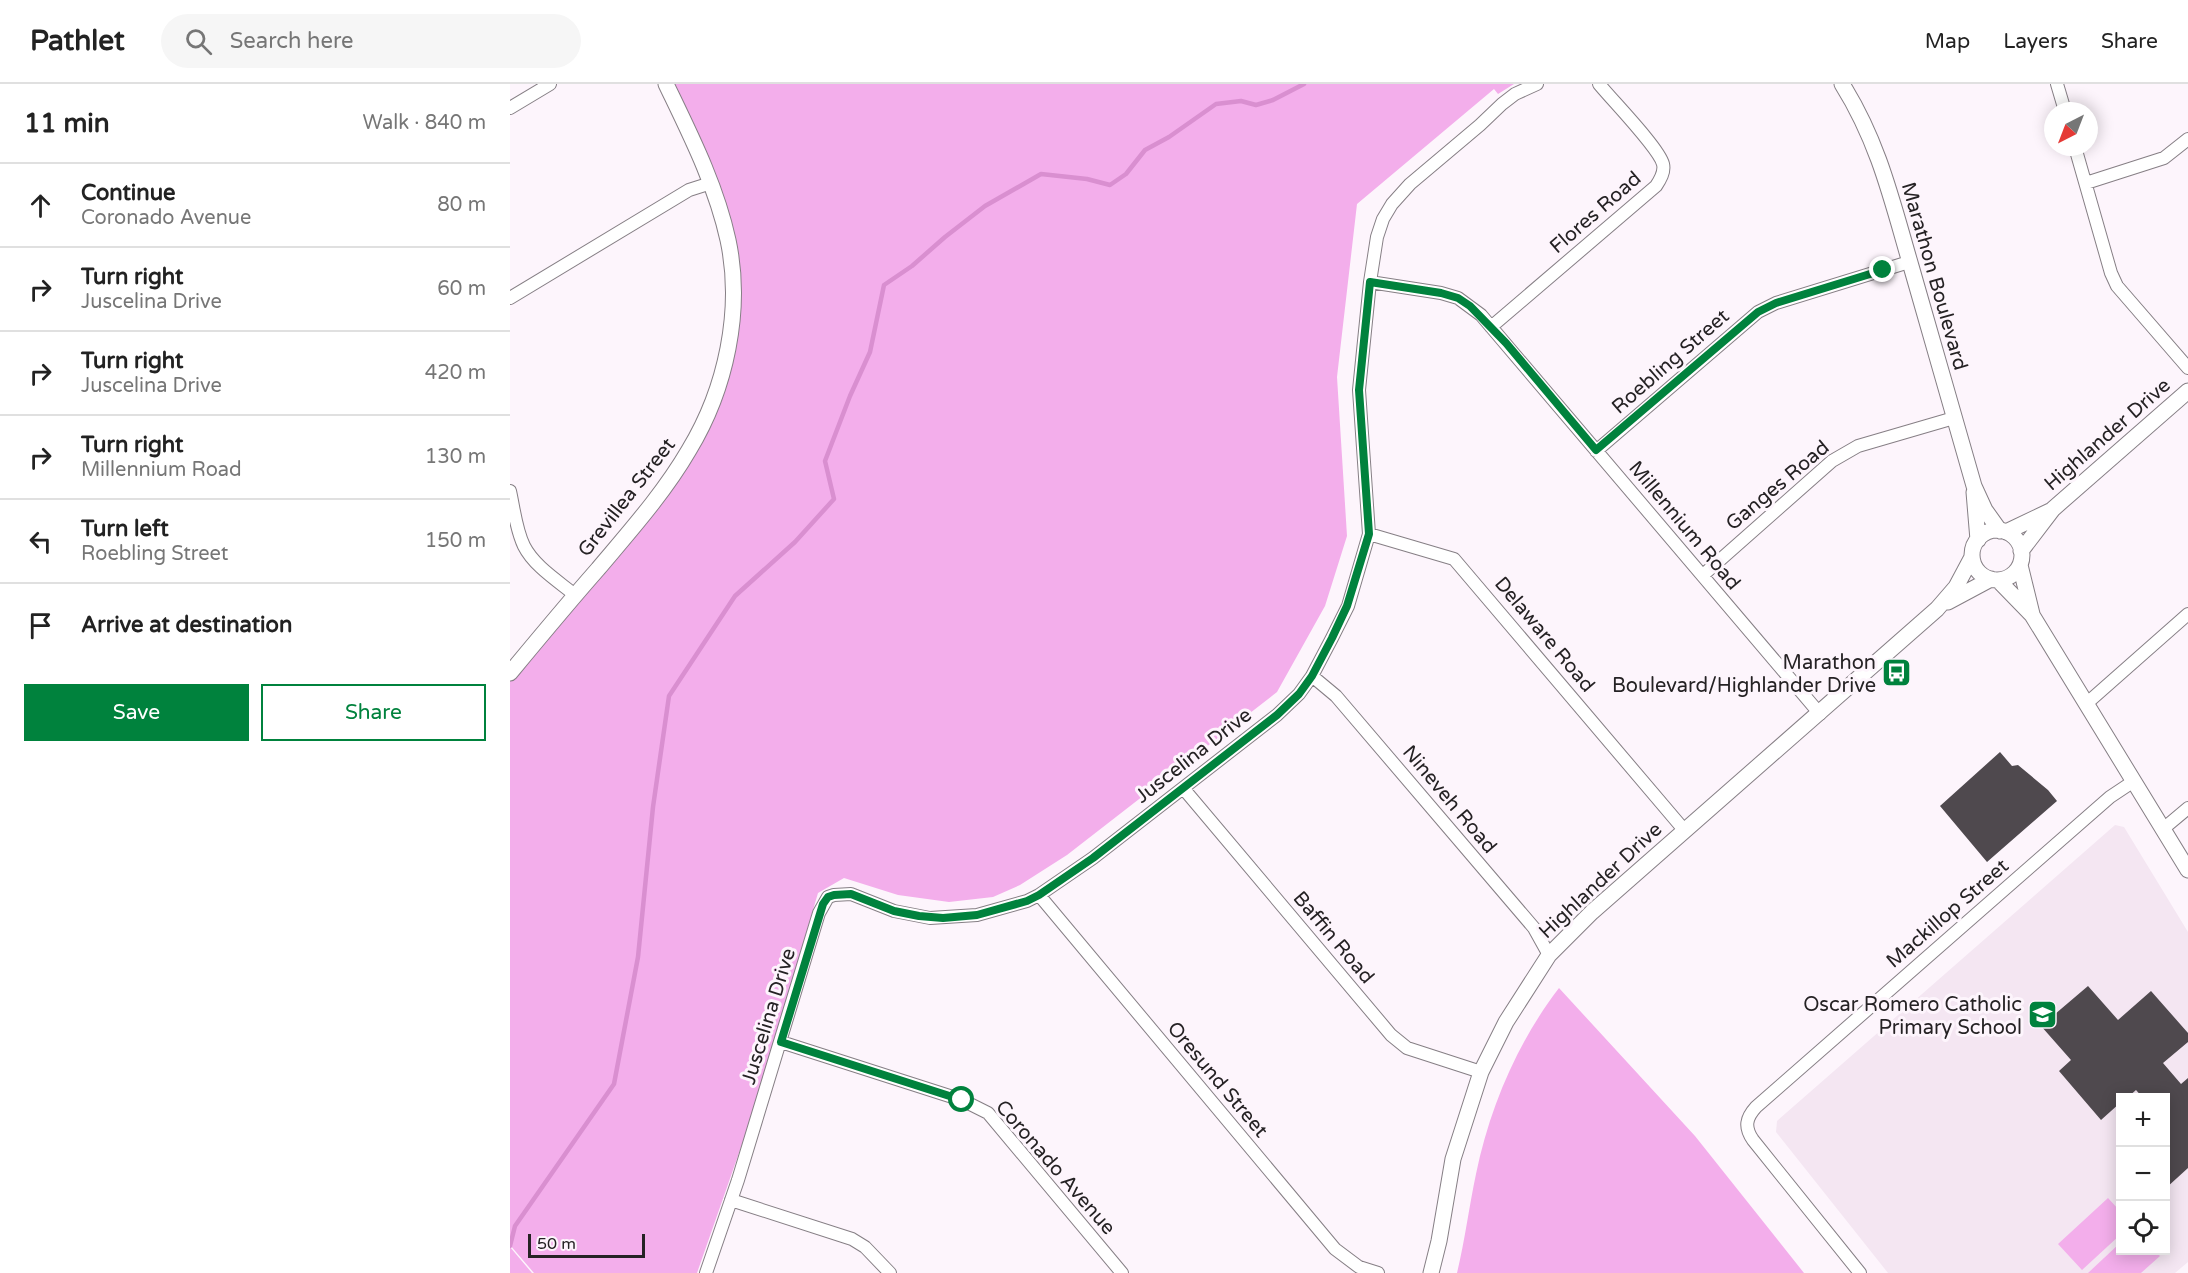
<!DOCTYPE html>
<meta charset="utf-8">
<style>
body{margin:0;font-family:"Varela Round",sans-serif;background:#f6f6f6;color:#222}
.controls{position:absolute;right:18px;bottom:18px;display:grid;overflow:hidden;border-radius:0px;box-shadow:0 3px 15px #0003}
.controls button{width:54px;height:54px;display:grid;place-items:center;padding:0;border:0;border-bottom:2px solid #e0e0e0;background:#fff;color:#222;font:30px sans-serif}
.compass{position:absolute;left:1534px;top:18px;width:54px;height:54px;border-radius:50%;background:#fff;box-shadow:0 3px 15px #0003;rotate:222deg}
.scale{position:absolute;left:18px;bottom:15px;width:117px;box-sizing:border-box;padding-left:6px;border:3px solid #252224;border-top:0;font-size:16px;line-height:21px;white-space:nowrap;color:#252224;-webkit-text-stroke:4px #fdf5fc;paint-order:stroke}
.stop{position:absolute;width:18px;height:18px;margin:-14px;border:4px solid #00823d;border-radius:50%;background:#fff}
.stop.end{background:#00823d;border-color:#fff;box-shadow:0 2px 6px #0008}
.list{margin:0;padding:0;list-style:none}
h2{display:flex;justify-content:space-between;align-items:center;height:78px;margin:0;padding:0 24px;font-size:26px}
h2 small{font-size:20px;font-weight:400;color:#767676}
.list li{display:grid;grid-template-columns:39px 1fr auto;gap:18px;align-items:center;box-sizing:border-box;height:84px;padding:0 24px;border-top:2px solid #e0e0e0}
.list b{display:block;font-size:22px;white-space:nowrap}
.list p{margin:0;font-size:20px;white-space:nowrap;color:#767676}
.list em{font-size:20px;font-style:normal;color:#767676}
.actions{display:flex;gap:12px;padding:18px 24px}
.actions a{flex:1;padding:14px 0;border:2px solid #00823d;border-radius:0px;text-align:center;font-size:21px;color:#00823d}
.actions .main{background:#00823d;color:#fff}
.icon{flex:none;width:33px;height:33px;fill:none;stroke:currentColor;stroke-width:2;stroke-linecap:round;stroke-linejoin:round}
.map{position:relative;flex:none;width:1678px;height:1189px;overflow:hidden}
header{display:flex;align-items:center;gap:36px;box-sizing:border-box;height:84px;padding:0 30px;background:#fff;border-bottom:2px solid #e0e0e0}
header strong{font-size:28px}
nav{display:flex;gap:33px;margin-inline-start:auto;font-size:21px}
.search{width:420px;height:54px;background:#f6f6f6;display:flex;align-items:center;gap:15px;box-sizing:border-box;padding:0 21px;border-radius:33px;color:#767676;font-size:22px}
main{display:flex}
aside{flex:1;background:#fff}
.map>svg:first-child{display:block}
.built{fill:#f4e6f2;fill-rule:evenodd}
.green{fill:#f3aeeb}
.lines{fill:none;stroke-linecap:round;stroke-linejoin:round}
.stream{stroke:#d98fd0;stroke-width:4.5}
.building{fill:#4f494e}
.minor-casing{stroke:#867f85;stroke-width:14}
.tertiary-casing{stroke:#867f85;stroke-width:17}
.minor{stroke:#fff;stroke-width:12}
.tertiary{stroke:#fff;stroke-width:15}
.route{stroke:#00823d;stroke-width:8}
.labels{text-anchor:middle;stroke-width:6;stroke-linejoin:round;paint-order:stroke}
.street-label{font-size:20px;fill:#252224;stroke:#fdf5fc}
.poi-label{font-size:20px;fill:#252224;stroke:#fdf5fc;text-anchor:end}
</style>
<header>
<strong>Pathlet</strong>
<div class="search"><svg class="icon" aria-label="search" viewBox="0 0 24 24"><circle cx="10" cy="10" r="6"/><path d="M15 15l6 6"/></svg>Search here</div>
<nav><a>Map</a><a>Layers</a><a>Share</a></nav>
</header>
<main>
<aside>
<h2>11 min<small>Walk · 840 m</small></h2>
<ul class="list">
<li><svg class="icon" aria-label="ahead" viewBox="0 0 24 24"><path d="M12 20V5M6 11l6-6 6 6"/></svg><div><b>Continue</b><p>Coronado Avenue</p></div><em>80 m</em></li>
<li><svg class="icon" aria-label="right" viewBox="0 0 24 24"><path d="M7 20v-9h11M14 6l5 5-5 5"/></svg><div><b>Turn right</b><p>Juscelina Drive</p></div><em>60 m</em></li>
<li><svg class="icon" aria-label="right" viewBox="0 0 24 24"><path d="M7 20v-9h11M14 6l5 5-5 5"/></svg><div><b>Turn right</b><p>Juscelina Drive</p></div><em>420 m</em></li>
<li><svg class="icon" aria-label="right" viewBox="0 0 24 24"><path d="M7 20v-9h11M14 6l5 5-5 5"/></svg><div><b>Turn right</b><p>Millennium Road</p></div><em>130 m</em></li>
<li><svg class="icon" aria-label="left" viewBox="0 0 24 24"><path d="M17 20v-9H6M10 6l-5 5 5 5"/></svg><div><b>Turn left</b><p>Roebling Street</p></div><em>150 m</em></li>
<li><svg class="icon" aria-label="arrive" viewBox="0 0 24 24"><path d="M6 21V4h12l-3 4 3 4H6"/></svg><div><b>Arrive at destination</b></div></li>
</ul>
<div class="actions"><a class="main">Save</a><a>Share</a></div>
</aside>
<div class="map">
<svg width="1678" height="1189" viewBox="0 0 1678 1189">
<rect width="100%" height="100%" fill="#fdf5fc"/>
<!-- built -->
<path class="built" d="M1605 741 1614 743 1678 848V1178L1665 1189H1378L1266 1048 1267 1037ZM1610 1014H1656V1166H1610Z"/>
<!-- green -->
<path class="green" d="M164 0H1004L988 10 984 5 847 120 827 293 837 452 815 522 767 608 557 771 510 801 483 813 439 818 388 811 334 794 308 809 245 1023 187 1189H24L0 1161V595L187 364 227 199Z
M1049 904 1185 1052 1294 1189H947C955 1156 959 1123 966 1090 980 1023 1007 959 1049 904Z
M1598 1114 1610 1127V1151L1572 1186 1548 1160Z
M1610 1159V1166L1645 1167 1650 1172 1631 1189H1578Z
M0 1163 22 1189H0Z"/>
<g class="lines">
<!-- stream -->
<path class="stream" d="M0 1162 5 1142 104 1000 128 873 143 723 159 612 225 512 285 458 324 415 315 377 340 312 360 268 374 201 402 182 435 153 475 122 531 90 577 95 600 101 616 90 635 66 659 53 706 20 731 17 746 21 763 16 794 0"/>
</g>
<!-- building -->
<path class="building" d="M1490 668 1502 682 1508 681 1538 706 1547 717 1477 778 1430 722Z
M1578 902 1608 936 1641 907 1678 949V958L1653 979 1671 1000 1678 994V1084L1656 1104V1014H1633L1626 1006 1617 1014H1610V1019L1591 1036 1549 987 1561 976 1531 942Z"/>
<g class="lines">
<defs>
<path id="minor" d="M1547 0 1555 27
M0 24 40 0
M1565 63 1601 189 1607 202 1678 284
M1576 99 1654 74 1678 55
M860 198 931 209 948 214 971 231 1310 630
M0 214 179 106 201 99
M981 243 1146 102C1150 96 1155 88 1153 80 1149 64 1102 16 1089 0
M1086 367 1248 228 1266 219 1399 178
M0 407C4 425 6 446 14 462 24 482 48 497 65 511
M859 450 944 475 1175 747
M1193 491 1322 377 1348 362 1444 334
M802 592 826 612 1024 844 1039 871
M1576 620 1678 530
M673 704 881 951 897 964 971 988
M1653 745 1678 724
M529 811 825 1165 849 1183 868 1189
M271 958 452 1016 478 1029 612 1189
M221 1116 342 1155 355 1163 380 1189
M196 1189 228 1096 309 829 318 813 324 811 341 810 384 827 420 834 467 831 517 817 529 811 583 774 767 631 789 610 802 592 822 554 838 522 859 450 849 306 860 198 867 153 873 135 882 120 900 100 970 41 992 20 1005 10 1027 0
M1350 1189 1243 1056C1234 1043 1236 1034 1246 1023L1600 713 1624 697"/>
<path id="tertiary" d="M1332 0C1369 59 1382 117 1401 182 1422 255 1443 329 1464 402L1475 426 1490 447
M1464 408 1468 456
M1462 471a25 25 0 1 1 50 0a25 25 0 1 1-50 0Z
M1496 448 1540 427
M1511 467 1543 425 1678 307
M1510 481 1522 530
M1488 496 1522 531 1678 786
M1438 518 1481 495
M0 589C29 554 58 519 88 485 120 447 154 409 179 366 216 305 233 226 218 156 206 101 180 50 156 0
M921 1189 929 1157 943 1075 971 988 996 938 1039 871 1082 828 1427 525 1446 503 1462 473"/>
</defs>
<!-- minor casing -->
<use href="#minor" class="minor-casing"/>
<!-- tertiary casing -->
<use href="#tertiary" class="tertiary-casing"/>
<!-- minor -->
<use href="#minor" class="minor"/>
<!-- tertiary -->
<use href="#tertiary" class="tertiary"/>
</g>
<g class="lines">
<!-- route -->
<path class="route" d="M452 1016 271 958 313 820 318 813 324 811 341 810 384 827 409 832 433 834 467 831 517 817 529 811 583 774 767 631 789 610 802 592 822 554 837 522 859 450 849 306 860 198 931 209 948 214 960 222 996 259 1086 366 1248 228 1266 219 1373 186"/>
</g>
<!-- icons -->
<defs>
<symbol id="bus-square" viewBox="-11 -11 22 22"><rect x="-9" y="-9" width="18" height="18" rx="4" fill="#00823d" stroke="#fdf5fc"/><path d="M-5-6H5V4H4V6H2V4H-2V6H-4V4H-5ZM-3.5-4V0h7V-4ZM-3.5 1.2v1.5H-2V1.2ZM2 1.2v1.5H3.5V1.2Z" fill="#fff"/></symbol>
<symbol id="school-square" viewBox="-11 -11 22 22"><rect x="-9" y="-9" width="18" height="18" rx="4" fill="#00823d" stroke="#fdf5fc"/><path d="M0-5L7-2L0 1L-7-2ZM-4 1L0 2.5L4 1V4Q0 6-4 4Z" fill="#fff"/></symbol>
</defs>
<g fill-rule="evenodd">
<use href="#bus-square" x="1370" y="572" width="33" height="33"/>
<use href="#school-square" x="1516" y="914" width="33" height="33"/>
</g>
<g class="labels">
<!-- street labels -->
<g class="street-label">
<text transform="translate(1085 128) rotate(-41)" y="7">Flores Road</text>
<text transform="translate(1425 192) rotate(74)" y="7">Marathon Boulevard</text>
<text transform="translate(1160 277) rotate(-41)" y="7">Roebling Street</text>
<text transform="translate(1597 350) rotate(-41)" y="7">Highlander Drive</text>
<text transform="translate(1267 401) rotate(-40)" y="7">Ganges Road</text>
<text transform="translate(116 413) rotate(-52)" y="7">Grevillea Street</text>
<text transform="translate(1175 441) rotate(50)" y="7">Millennium Road</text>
<text transform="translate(1035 550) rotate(50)" y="7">Delaware Road</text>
<text transform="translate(683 671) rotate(-38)" y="7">Juscelina Drive</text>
<text transform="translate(940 715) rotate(50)" y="7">Nineveh Road</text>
<text transform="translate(1090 796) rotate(-43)" y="7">Highlander Drive</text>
<text transform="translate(1437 829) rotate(-41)" y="7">Mackillop Street</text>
<text transform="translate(824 853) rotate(50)" y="7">Baffin Road</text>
<text transform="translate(258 932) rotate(-73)" y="7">Juscelina Drive</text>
<text transform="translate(708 995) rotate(50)" y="7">Oresund Street</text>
<text transform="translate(546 1083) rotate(49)" y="7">Coronado Avenue</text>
</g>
<!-- poi labels -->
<g class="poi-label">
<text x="1366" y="585">Marathon<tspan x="1366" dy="23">Boulevard/Highlander Drive</tspan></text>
<text x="1512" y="927">Oscar Romero Catholic<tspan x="1512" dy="23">Primary School</tspan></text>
</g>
</g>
</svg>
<div class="controls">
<button>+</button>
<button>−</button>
<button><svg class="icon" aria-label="locate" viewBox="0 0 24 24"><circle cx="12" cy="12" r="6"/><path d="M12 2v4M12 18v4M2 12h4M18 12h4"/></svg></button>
</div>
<svg class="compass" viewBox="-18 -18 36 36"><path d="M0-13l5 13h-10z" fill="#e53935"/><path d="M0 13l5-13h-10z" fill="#767676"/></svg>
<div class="scale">50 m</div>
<div class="stop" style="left:452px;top:1016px"></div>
<div class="stop end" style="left:1373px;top:186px"></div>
</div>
</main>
